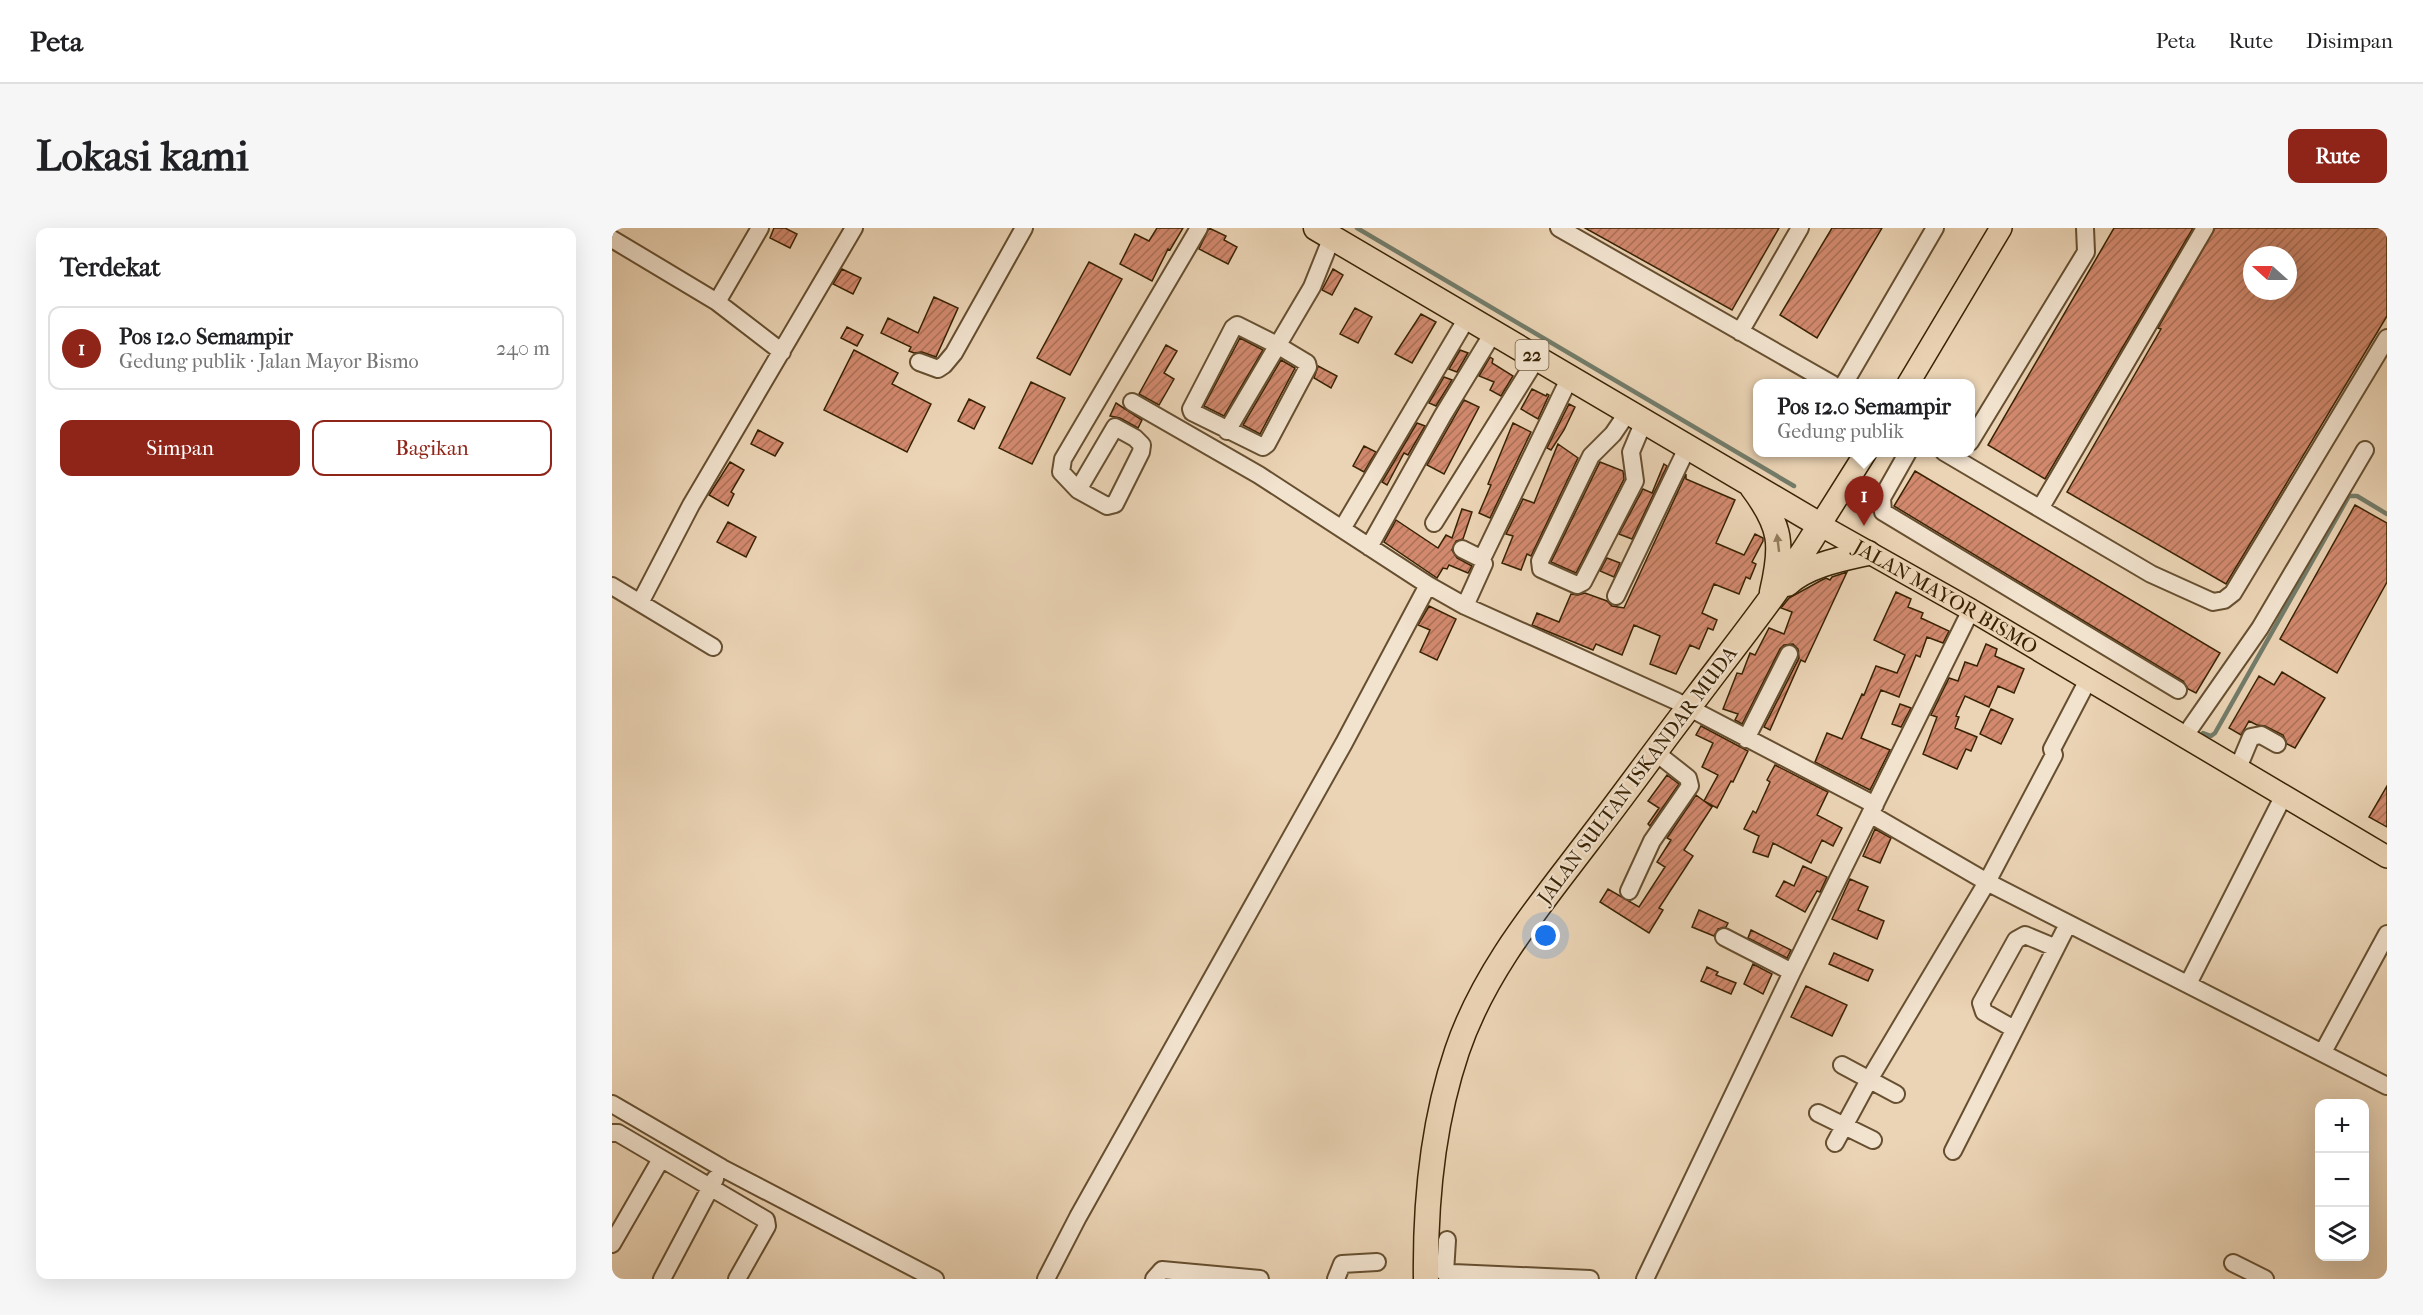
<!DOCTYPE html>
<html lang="id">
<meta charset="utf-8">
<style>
body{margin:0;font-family:"IM FELL French Canon",serif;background:#f6f6f6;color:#202124}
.controls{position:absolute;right:18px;bottom:18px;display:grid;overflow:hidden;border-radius:12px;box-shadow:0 6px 24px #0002}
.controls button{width:54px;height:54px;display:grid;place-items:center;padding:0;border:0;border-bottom:2px solid #e0e0e0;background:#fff;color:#202124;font:30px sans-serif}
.compass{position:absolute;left:1631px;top:18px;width:54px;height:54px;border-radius:50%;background:#fff;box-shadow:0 6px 24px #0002;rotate:291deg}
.you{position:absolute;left:934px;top:708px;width:21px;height:21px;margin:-15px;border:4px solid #fff;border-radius:50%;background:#1a73e8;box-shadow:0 0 0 9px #1a73e833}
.badge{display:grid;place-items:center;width:39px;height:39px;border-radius:50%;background:#8f2418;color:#fff;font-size:20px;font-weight:700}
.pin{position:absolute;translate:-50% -50px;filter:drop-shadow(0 2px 3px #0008)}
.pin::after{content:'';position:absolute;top:32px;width:21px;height:18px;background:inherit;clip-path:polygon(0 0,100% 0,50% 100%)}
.popup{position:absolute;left:1141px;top:151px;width:222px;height:78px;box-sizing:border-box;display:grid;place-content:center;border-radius:12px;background:#fff;filter:drop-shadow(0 2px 4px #0005);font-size:20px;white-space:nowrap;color:#757577}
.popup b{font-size:22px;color:#202124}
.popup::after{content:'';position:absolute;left:50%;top:100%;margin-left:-12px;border:12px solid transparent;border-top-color:#fff}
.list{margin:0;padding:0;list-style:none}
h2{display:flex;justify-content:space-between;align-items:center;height:78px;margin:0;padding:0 24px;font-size:26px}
h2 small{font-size:20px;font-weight:400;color:#757577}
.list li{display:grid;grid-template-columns:39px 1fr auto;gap:18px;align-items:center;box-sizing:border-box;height:84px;margin:0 12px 12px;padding:0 12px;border:2px solid #e0e0e0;border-radius:12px}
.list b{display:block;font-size:22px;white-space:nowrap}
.list p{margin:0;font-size:20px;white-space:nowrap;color:#757577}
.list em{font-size:20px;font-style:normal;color:#757577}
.actions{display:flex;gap:12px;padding:18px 24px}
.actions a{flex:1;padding:14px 0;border:2px solid #8f2418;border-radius:12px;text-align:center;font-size:21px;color:#8f2418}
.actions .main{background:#8f2418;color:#fff}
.icon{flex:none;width:33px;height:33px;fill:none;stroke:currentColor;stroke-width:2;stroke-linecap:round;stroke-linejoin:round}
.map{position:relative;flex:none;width:1775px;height:1051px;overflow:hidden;border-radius:12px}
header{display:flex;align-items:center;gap:36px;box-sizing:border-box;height:84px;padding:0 30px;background:#fff;border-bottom:2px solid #e0e0e0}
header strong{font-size:28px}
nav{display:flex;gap:33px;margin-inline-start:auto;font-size:21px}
.intro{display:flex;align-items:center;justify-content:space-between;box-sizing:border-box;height:144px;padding:0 36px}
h1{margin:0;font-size:42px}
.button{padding:15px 27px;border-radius:12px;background:#8f2418;color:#fff;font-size:21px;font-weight:700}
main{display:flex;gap:36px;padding:0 36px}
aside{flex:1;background:#fff;border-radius:12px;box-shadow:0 6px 24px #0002}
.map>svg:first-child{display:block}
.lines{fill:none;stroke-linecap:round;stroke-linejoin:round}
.stream{stroke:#727c6a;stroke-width:4.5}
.building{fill:url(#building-hatch);stroke:#392304;stroke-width:1.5;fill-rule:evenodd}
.minor-casing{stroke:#664f30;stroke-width:20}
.major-casing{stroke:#392304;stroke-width:24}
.highway-casing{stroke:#392304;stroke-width:27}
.minor{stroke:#f2e3cf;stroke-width:16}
.major{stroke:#ebd4b5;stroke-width:21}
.highway{stroke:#ebd4b5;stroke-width:24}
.oneway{fill:#927c5c}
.labels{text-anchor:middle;stroke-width:4.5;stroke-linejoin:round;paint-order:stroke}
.shield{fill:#f2e3cf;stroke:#705d41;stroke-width:1.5}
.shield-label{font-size:18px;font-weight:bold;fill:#392304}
.street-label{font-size:20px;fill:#392304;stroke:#f2e3cf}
</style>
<header>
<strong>Peta</strong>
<nav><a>Peta</a><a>Rute</a><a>Disimpan</a></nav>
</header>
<div class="intro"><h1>Lokasi kami</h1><a class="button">Rute</a></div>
<main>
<aside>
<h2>Terdekat<small></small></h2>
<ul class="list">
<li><span class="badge">1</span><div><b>Pos 12.0 Semampir</b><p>Gedung publik · Jalan Mayor Bismo</p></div><em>240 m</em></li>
</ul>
<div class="actions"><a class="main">Simpan</a><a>Bagikan</a></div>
</aside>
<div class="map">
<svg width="1775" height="1051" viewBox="0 0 1775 1051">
<defs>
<pattern id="building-hatch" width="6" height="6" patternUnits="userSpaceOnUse" patternTransform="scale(1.5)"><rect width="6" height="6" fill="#d2896e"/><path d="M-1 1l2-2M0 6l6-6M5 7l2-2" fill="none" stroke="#ab7058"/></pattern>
</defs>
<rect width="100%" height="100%" fill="#ebd4b5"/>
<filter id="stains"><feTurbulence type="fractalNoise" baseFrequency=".00333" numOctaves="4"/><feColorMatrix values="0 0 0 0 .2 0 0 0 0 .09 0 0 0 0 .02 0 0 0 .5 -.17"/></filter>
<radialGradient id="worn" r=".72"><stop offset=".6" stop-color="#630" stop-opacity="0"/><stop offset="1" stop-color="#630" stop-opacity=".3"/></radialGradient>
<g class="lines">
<!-- stream -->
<path class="stream" d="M745 0 1182 258
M1591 505 1599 508 1603 505 1737 268H1745L1775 286"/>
</g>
<!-- building -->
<path class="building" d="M162 0H173L185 6 178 20 158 10Z
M545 0H571L558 22 556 21 540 53 508 36 523 6 537 13Z
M597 0 614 8 612 12 625 19 616 36 587 21Z
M973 0H1167L1120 82Z
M1220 0H1270L1205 110 1168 87Z
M1502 0H1581L1433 251 1376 217Z
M1603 0H1775V88L1614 356 1455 264 1549 101 1546 100ZM1640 27H1676V63H1640Z
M477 34 510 51 458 147 425 130Z
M230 41 249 50 241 66 221 56Z
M721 41 731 47 720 67 710 62Z
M322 69 346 80 324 129 310 124 302 125 297 123 299 119 269 105 276 90 306 105Z
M743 80 760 89 746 115 728 106Z
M809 86 824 94 800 135 783 126Z
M235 99 251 107 245 118 229 110Z
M628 110 651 122 612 188 592 178Z
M554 117 565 123 552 145 562 151 547 177 527 166Z
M242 122 286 145 280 156 319 176 295 224 212 182Z
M848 122 856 125 845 144 837 141Z
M878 129 881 131 880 135 901 148 889 168 878 162 882 154 867 148Z
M669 132 683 140 648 206 631 197Z
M706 138 725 148 719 160 702 150Z
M832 149 840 152 824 178 817 175Z
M419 154 453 170 420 236 387 220Z
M920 161 934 168 935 166 937 167 926 191 909 181Z
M357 171 373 179 362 201 346 193Z
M852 172 867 179 832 246 815 237Z
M504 175 530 192 526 200 508 190 498 188Z
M957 176 963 179 952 202 939 222 935 220Z
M805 195 813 198 796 227 792 225 775 257 770 254Z
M901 195 919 204 878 290 867 285 879 257 876 256Z
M146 202 171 215 163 228 139 216Z
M946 216 966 230 919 328 915 326 909 342 890 335 901 308 894 306 911 271 922 275Z
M752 218 764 224 752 244 741 238Z
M118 234 132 242 119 264 122 266 116 278 97 267Z
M988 234 1011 243 1012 251 964 345 939 334Z
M1052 236 1055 238 1020 311 1007 306 1031 261 1040 265Z
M1303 243 1608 425 1584 465 1576 461 1571 453 1282 278Z
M1074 246V251L1123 272 1104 315 1132 327 1143 306 1151 310V313L1140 334 1144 336 1138 351 1134 349 1127 366 1102 356 1090 385 1105 392 1101 402 1096 400 1087 421 1078 417 1064 446 1038 436 1048 408 1022 397 1010 427 984 416 981 422 920 397 925 385 947 394 959 366 966 367 973 365 995 373 1000 378 1012 380Z
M1743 277 1775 295V354L1725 445 1668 411Z
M850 281 860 284 851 311 844 313 840 322 845 330 860 338 856 345 837 337 835 341 831 340 825 350 772 314 784 292 826 320 834 307 840 310Z
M116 294 144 309 134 329 105 314Z
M995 330 1008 335 1002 349 988 343Z
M1235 344 1193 434 1189 432 1158 502 1152 499 1187 430 1186 421 1181 416 1172 417 1168 421 1130 496 1123 492 1126 486 1111 481 1125 445 1130 446 1138 425 1143 427 1157 400 1172 406 1180 384 1169 380 1177 370 1208 353 1214 350 1218 352 1220 349Z
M1284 364 1299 371 1296 379 1311 385 1309 390 1337 403 1331 415 1315 409 1308 429 1304 427 1287 469 1269 462 1249 510 1278 522 1258 562 1203 534 1215 505 1230 511 1250 466 1252 467 1264 438 1285 445 1293 427 1262 412Z
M817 378 844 391 825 432 808 424 818 402 806 397Z
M1374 416 1385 421 1383 428 1412 441 1402 465 1386 458 1377 479 1353 468 1344 488 1347 489 1343 500 1365 509 1359 523 1354 521 1345 541 1311 526 1325 489 1319 487 1337 450 1346 453 1353 434 1365 438Z
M1670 444 1713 470 1683 520 1675 516 1671 507 1653 498 1645 497 1637 493 1629 507 1617 500 1647 448 1662 457Z
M1288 476 1299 480 1289 499 1280 496Z
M1379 481 1401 491 1389 516 1368 506Z
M1089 498 1136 523 1121 554 1119 553 1105 580 1092 573 1106 547 1090 539 1101 515 1084 507Z
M1163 537 1216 564 1205 587 1230 600 1221 618 1210 612 1199 635 1161 615 1156 629 1141 624 1147 608 1132 601 1141 583 1144 585 1158 554 1155 552Z
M1055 547 1067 556 1038 598 1036 596 1047 580 1036 573Z
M1775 558V599L1757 589Z
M1084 567 1100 579 1072 622 1081 628 1047 680 1051 682 1037 705 988 674 996 661 1027 679 1053 639 1045 634 1059 612 1055 610Z
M1263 601 1279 610 1268 635 1251 628Z
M1191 638 1215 649 1208 664 1205 663 1193 684 1164 668 1172 653 1182 658Z
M1238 651 1256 659 1246 682 1272 693 1265 711 1220 691Z
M1087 682 1116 695 1114 699 1106 701 1102 708 1080 699Z
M1139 702 1179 722 1175 730 1136 710Z
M1222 725 1261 742 1256 753 1217 736Z
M1141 736 1160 746 1151 766 1132 756Z
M1095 739 1106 744 1104 747 1124 755 1119 766 1089 753Z
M1194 758 1235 777 1220 808 1179 789Z"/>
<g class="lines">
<defs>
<path id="minor" d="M947 0 1220 156
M0 11 105 74 170 124
M105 74 148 0
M625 97 665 117 695 135 696 139 655 216 651 219 580 184 579 181 621 100Z
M1128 104 1188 0
M307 134 326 141 332 137 342 125 412 0
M1232 156 1323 0
M520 174 647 247 816 357 853 378 1064 473 1263 577
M1016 184 1001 206 979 228 928 333 929 341 965 357 971 354 1023 253 1019 224 1032 193
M615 203 700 59 720 9
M1358 214 1474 24 1473 0
M1296 224 1270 270 1271 284 1566 462
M1332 224 1539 346 1601 374 1612 372 1621 365 1775 110
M466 262 495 278 503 276 529 224 530 217 523 210 503 199 466 262 449 244 451 231 587 0
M1429 279 1593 0
M822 295 925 130
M730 301 855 90
M757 319 831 187 881 105
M850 321 870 331
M0 358 101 419
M1004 368 1076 218
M28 375 79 277 242 0
M853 378 872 336 870 331 958 149
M1572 509 1648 400 1753 222
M1134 511 1177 426
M1626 540 1639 509 1649 507 1665 516
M1258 586 1375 654 1775 858
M1017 663 1040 613 1078 558 1076 550 1043 524
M1112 709 1180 744
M1576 756 1672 567
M1402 801 1372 784 1369 775 1404 712 1413 707 1444 720
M1711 824 1775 706
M1230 837 1284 866
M0 876 110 940 323 1051
M1206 885 1261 912
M0 905H6L154 992 155 998 125 1051
M1223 915 1257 852 1375 654 1442 527 1440 521 1476 452
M1341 923 1456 696
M835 1012 833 1045 838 1047
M0 1016 49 931
M1621 1035 1653 1051
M50 1051 103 951
M434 1051 466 989 732 515 816 357
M542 1051 550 1042 648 1051
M724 1051 730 1036 765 1034
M837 1051 841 1045 978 1051
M1033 1051 1180 744 1359 382"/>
<g id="major">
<path d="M1296 156 1389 0"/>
<path id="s1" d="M1254 224 1208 297 1359 382 1775 629"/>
</g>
<path id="highway" d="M704 0 1208 297C1172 357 1128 411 1086 467 1049 515 1014 564 977 612 927 678 872 743 845 823 820 897 813 973 814 1051
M1140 259C1170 299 1171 317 1160 364
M1175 356C1196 337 1229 331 1256 325"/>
</defs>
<!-- minor casing -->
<use href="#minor" class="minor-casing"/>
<!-- major casing -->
<use href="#major" class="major-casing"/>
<!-- highway casing -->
<use href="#highway" class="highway-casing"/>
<!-- minor -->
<use href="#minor" class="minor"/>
<!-- major -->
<use href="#major" class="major"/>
<!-- highway -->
<use href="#highway" class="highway"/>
</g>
<!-- one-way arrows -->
<defs><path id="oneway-solid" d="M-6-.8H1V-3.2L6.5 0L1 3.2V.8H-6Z" transform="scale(1.5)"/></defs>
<use class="oneway" href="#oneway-solid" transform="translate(1166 315) rotate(-97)"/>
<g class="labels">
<!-- shield labels -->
<rect class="shield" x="903.5" y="112" width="33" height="30" rx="4.5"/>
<g class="shield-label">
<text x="920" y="133">22</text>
</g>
<!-- street labels -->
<g class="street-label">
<text dy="7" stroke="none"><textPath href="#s1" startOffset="231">JALAN MAYOR BISMO</textPath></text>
<text transform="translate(1025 547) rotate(-53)" y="7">JALAN SULTAN ISKANDAR MUDA</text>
</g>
</g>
<rect width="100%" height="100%" filter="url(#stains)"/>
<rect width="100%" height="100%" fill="url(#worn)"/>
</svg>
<div class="controls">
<button>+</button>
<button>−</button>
<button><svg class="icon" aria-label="layers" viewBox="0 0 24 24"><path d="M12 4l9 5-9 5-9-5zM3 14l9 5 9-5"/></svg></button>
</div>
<svg class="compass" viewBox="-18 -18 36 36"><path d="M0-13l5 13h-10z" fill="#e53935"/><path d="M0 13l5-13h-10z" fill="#757577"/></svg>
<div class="you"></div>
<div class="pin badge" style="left:1252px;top:298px">1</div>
<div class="popup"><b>Pos 12.0 Semampir</b>Gedung publik</div>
</div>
</main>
